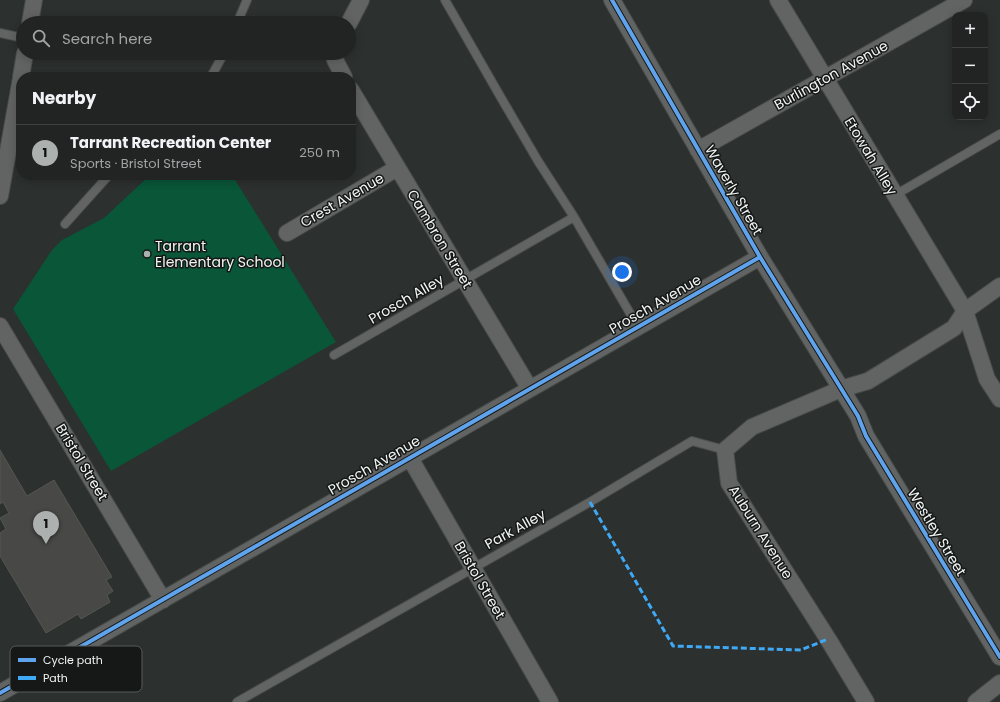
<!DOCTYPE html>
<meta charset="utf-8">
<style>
body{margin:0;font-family:Poppins,sans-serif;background:#2d302f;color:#f1f3f6}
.controls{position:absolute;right:12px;top:12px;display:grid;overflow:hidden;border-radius:8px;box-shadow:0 2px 10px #0003}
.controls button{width:36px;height:36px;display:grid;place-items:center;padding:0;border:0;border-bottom:1px solid #3e4140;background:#212422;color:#f1f3f6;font:20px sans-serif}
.you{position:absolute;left:622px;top:272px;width:14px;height:14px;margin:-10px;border:3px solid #fff;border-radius:50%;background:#1a73e8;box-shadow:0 0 0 6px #1a73e833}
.badge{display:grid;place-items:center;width:26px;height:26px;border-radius:50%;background:#acb0ae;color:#111;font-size:13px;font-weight:700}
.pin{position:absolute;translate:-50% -33px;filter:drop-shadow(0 1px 2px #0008)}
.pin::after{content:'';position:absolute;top:21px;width:14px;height:12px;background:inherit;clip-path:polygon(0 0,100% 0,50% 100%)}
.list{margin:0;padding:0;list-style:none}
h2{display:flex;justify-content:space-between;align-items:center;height:52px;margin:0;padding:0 16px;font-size:17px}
h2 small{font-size:13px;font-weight:400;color:#a2a4a5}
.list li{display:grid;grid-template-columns:26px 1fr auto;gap:12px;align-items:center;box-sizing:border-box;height:56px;padding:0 16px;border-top:1px solid #3e4140}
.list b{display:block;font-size:15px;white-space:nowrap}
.list p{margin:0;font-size:13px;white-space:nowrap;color:#a2a4a5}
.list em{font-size:13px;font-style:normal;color:#a2a4a5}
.icon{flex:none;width:22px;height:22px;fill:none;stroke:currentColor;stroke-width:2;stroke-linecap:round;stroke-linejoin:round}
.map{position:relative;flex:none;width:1000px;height:702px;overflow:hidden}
.search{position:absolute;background:#212422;box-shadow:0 2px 10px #0003;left:16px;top:16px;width:340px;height:44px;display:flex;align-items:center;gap:10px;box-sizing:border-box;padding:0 14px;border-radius:22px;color:#a2a4a5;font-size:15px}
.panel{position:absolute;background:#212422;box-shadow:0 2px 10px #0003;left:16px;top:72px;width:340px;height:108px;border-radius:16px}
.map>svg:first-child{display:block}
.green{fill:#095639}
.building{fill:#484847;stroke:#555553}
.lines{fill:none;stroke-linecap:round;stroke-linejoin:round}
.service-casing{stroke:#494c4a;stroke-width:10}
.minor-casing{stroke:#494c4a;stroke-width:18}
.service{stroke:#616462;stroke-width:8}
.minor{stroke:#616462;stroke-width:16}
.quiet{stroke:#3fa9f5;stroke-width:3;stroke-dasharray:6 3;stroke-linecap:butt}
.cycleway-casing{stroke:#151816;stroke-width:6}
.cycleway{stroke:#60a3ed;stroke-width:4}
.poi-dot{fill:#acb0ae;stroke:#151816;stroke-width:1.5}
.labels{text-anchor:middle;stroke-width:3;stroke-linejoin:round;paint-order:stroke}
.street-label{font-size:14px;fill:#f1f5f3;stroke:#151816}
.poi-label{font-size:14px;fill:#f1f5f3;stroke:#151816;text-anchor:start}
.key{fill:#151816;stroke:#575a58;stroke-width:1}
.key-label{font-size:11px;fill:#f1f5f3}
</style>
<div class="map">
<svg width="1000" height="702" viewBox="0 0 1000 702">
<rect width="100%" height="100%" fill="#2c302e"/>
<!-- green -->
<path class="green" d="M150 175H232L336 342 111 471 13 309 52 250 62 240 104 218Z"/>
<!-- building -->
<path class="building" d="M0 450 27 496 54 480 112 577 106 580 113 591 107 595 110 602 81 619 78 614 46 633 0 556V533L6 529 0 518 9 513 3 502 0 504Z"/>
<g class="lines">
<defs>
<path id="service" d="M445 0 500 96 538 161 574 217 638 327
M237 23 247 0
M0 33 23 38
M209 77 212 75 224 53
M895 195 1000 134
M65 224 109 175
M334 355 574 217
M237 702 590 502 692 441 725 450"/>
<path id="minor" d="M612 0 760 257 858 416 866 436 1000 657
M778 0 965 311 987 379 1000 399
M30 23 34 0
M349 23 361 0
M336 53 335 60 344 77
M21 77 25 53
M351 90 530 389
M698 150 964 0
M0 196 21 78
M287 233 397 168
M0 326 163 600
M410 458 550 702
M0 693 760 257
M866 702 828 639 729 483 725 450 752 427 841 389 868 381 954 328 965 311 1000 286
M976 702 1000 683"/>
</defs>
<!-- service casing -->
<use href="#service" class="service-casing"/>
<!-- minor casing -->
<use href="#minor" class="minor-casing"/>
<!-- service -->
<use href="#service" class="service"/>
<!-- minor -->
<use href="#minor" class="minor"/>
<!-- quiet -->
<path class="quiet" d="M590 502 673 646 801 650 828 639"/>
<defs>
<path id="cycleway" d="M612 0 760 257 858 416 866 436 1000 657
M0 693 760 257"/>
</defs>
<!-- cycleway casing -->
<use href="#cycleway" class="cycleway-casing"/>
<!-- cycleway -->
<use href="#cycleway" class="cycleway"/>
</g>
<!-- markers -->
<circle class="poi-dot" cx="147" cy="254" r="4"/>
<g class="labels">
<!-- street labels -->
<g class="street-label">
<text transform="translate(831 75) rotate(-29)" y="5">Burlington Avenue</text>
<text transform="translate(871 156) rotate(59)" y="5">Etowah Alley</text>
<text transform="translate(734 190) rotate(60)" y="5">Waverly Street</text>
<text transform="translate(342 200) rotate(-30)" y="5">Crest Avenue</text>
<text transform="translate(440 239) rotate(59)" y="5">Cambron Street</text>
<text transform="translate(406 299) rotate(-30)" y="5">Prosch Alley</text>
<text transform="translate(655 304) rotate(-30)" y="5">Prosch Avenue</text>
<text transform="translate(82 462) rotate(59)" y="5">Bristol Street</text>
<text transform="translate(374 465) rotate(-30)" y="5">Prosch Avenue</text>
<text transform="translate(515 529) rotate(-29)" y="5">Park Alley</text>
<text transform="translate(761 532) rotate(58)" y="5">Auburn Avenue</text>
<text transform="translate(937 532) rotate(59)" y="5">Westley Street</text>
<text transform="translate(480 580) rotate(60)" y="5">Bristol Street</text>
</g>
<!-- poi labels -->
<g class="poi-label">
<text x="155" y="251">Tarrant<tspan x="155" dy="16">Elementary School</tspan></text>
</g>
</g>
<!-- legend -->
<rect x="10" y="646" width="132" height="46" rx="6" class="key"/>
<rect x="18" y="658" width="18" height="4" fill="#60a3ed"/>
<rect x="18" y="676" width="18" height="4" fill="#3fa9f5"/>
<g class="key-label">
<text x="43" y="664">Cycle path</text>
<text x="43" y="682">Path</text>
</g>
</svg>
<div class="controls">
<button>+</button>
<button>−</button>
<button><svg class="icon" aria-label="locate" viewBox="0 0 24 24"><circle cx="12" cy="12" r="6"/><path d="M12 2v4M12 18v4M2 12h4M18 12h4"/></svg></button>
</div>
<div class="you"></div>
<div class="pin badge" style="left:46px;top:544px">1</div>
<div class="search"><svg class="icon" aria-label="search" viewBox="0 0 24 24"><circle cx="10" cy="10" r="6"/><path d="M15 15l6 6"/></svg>Search here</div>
<section class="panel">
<h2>Nearby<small></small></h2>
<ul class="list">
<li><span class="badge">1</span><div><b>Tarrant Recreation Center</b><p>Sports · Bristol Street</p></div><em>250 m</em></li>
</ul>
</section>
</div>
